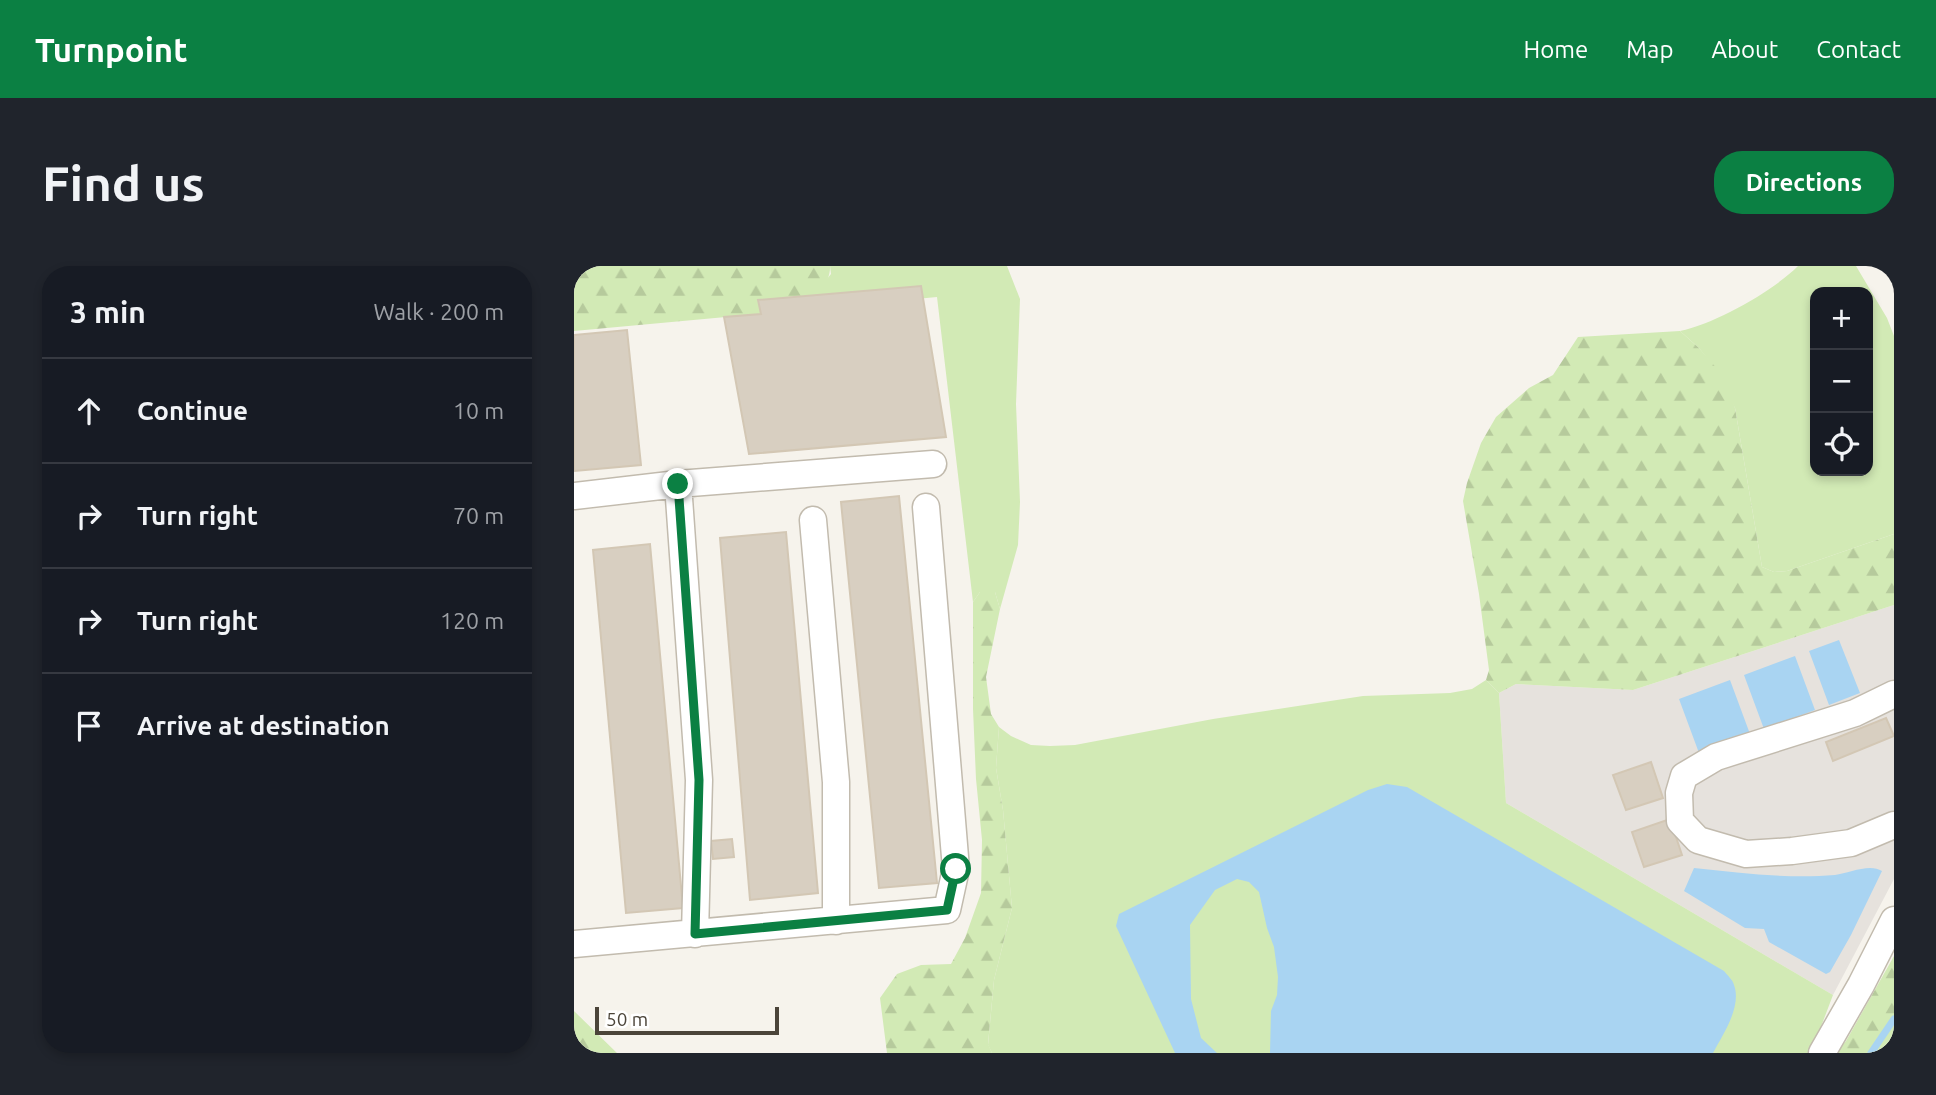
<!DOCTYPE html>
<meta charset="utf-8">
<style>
body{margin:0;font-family:Ubuntu,sans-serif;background:#20242c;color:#f1f3f6}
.controls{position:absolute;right:21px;top:21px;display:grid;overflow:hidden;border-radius:14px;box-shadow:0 4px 10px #0003}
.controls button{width:63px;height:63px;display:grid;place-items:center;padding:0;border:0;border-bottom:2px solid #363941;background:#171b24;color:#f1f3f6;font:35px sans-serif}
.scale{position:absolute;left:21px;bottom:18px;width:184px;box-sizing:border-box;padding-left:7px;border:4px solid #4b4439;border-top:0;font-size:19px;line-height:24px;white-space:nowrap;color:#4b4439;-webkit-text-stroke:5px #fff;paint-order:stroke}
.stop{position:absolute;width:21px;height:21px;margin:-16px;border:5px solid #0b8043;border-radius:50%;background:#fff}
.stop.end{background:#0b8043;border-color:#fff;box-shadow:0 2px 7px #0008}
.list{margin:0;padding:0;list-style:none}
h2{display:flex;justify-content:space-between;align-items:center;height:91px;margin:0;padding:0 28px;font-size:30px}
h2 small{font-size:23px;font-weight:400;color:#9ea1a6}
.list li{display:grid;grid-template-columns:46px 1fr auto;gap:21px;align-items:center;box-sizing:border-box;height:105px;padding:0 28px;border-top:2px solid #363941}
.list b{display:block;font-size:26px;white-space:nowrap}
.list em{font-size:23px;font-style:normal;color:#9ea1a6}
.icon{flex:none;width:38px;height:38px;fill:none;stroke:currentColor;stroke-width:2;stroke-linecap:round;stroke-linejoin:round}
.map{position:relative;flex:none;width:1320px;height:787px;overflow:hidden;border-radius:28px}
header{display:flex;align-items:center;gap:42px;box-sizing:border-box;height:98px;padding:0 35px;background:#0b8043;color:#fff}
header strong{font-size:33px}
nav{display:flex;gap:38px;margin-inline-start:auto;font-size:24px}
.intro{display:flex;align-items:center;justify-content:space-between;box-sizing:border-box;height:168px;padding:0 42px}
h1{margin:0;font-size:49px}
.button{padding:18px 32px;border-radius:28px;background:#0b8043;color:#fff;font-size:24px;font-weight:700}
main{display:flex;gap:42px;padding:0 42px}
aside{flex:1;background:#171b24;border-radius:28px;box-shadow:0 4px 10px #0003}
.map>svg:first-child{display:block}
.industrial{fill:#e6e2dd}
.green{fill:#d2eab5;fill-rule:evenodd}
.forest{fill:url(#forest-firs)}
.water{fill:#a9d4f2}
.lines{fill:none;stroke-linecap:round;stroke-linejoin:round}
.stream{stroke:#a9d4f2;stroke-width:7}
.building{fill:#d8cfc1;stroke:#d3c7b4;stroke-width:2}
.minor-casing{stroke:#c2bbae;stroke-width:29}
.minor{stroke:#fff;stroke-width:26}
.route{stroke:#0b8043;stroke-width:9}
</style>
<header>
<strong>Turnpoint</strong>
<nav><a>Home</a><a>Map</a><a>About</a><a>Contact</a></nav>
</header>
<div class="intro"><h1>Find us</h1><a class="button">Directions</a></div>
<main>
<aside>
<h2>3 min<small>Walk · 200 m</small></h2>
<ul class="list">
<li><svg class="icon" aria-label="ahead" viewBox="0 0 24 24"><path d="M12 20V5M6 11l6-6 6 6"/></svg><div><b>Continue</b></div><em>10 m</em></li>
<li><svg class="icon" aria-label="right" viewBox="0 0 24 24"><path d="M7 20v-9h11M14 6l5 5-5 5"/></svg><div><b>Turn right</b></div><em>70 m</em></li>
<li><svg class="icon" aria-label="right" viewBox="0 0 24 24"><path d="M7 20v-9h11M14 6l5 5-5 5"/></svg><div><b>Turn right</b></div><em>120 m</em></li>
<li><svg class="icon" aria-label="arrive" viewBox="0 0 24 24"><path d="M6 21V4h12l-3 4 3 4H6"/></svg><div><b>Arrive at destination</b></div></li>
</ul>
</aside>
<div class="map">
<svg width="1320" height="787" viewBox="0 0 1320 787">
<defs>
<pattern id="forest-firs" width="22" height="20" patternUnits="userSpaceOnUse" patternTransform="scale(1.75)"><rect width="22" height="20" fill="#d2eab5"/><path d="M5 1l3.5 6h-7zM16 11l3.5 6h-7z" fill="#b6ca9c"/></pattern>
</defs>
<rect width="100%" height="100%" fill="#f6f3ec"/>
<!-- industrial -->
<path class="industrial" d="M1320 339V613L1259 729 932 537 925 427 942 418 1059 424Z"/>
<!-- green -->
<path class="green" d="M256 0H433L446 33 442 138 446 236 444 279 426 343 421 326H406L399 336 363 31 227 44 257 8Z
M1224 0H1282L1313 52 1320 70V268L1213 305 1200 306 1188 301 1161 142 1136 96 1125 82 1106 65C1142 57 1198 26 1224 0ZM1241 26H1294V205H1241Z
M912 414 925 427 932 537 1259 729 1237 787H418L414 779 420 714 438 642 429 544 422 502 425 461 437 470 457 479 476 480 501 479 639 453 789 430 876 427 898 423Z"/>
<!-- forest -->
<path class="forest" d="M0 0H256C257 19 239 32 227 44L0 65Z
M1106 65 1125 82 1151 112 1161 142 1188 301 1200 306 1213 305 1320 268V339L1059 424 942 418 925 427 912 414 915 404 905 328 889 235 893 217 907 177 922 151 955 122 979 109 1004 71Z
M406 326H421L426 343 412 411 417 448 425 461 422 502 429 544 438 642 420 714 414 778 418 787H313L306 732 323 708 347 699 377 698 391 672 407 627 408 574 402 513 399 443V336Z
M1320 690V787H1262L1272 775Z
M0 745 43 787H0Z"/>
<!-- water -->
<path class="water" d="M1265 374 1286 427 1255 439 1235 385Z
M1221 390 1241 444 1190 463 1170 409Z
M1156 414 1176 468 1125 487 1105 433Z
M813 518 833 521 1150 705C1153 709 1159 714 1160 719 1168 741 1149 768 1139 787H696L697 745 703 729 704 711 700 681 693 662 685 626 675 616 663 613 641 624 616 659 617 733 627 772 643 787H601L542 660 545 648 794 524Z
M1120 602C1167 607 1215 613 1261 609 1275 607 1296 597 1308 605L1277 669 1256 706 1252 708 1195 676 1190 663 1171 662 1110 625Z"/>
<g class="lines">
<!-- stream -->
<path class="stream" d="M1297 787 1320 753"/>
</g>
<!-- building -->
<path class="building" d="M347 20 372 171 175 188 150 51 187 48 184 34Z
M53 64 67 199 0 205V69Z
M325 230 363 617 305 622 267 236Z
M212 266 244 627 176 634 146 272Z
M76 278 109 642 52 647 19 284Z
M1312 452 1320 470 1259 495 1252 476Z
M1077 496 1089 532 1052 544 1039 509Z
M1096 553 1108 589 1070 601 1058 566Z
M158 573 160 591 139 593 137 575Z"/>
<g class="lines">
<defs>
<path id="minor" d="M104 218 125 514 121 668
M0 230 104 218 359 198
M239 254 262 516V655
M1320 428 1281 447 1142 491 1110 510 1105 527 1106 555 1124 574 1172 588 1218 585 1277 577 1320 559
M0 678 373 644 382 603 352 241
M1248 787 1287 719 1320 654"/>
</defs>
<!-- minor casing -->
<use href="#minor" class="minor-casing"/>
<!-- minor -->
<use href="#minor" class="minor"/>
</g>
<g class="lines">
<!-- route -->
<path class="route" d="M104 218 125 514 121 668 373 644 382 603"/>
</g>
</svg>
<div class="controls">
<button>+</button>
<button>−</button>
<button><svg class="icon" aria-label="locate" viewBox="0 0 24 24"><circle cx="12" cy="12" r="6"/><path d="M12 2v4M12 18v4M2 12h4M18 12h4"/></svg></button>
</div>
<div class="scale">50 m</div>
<div class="stop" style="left:382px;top:603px"></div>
<div class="stop end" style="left:104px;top:218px"></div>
</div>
</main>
